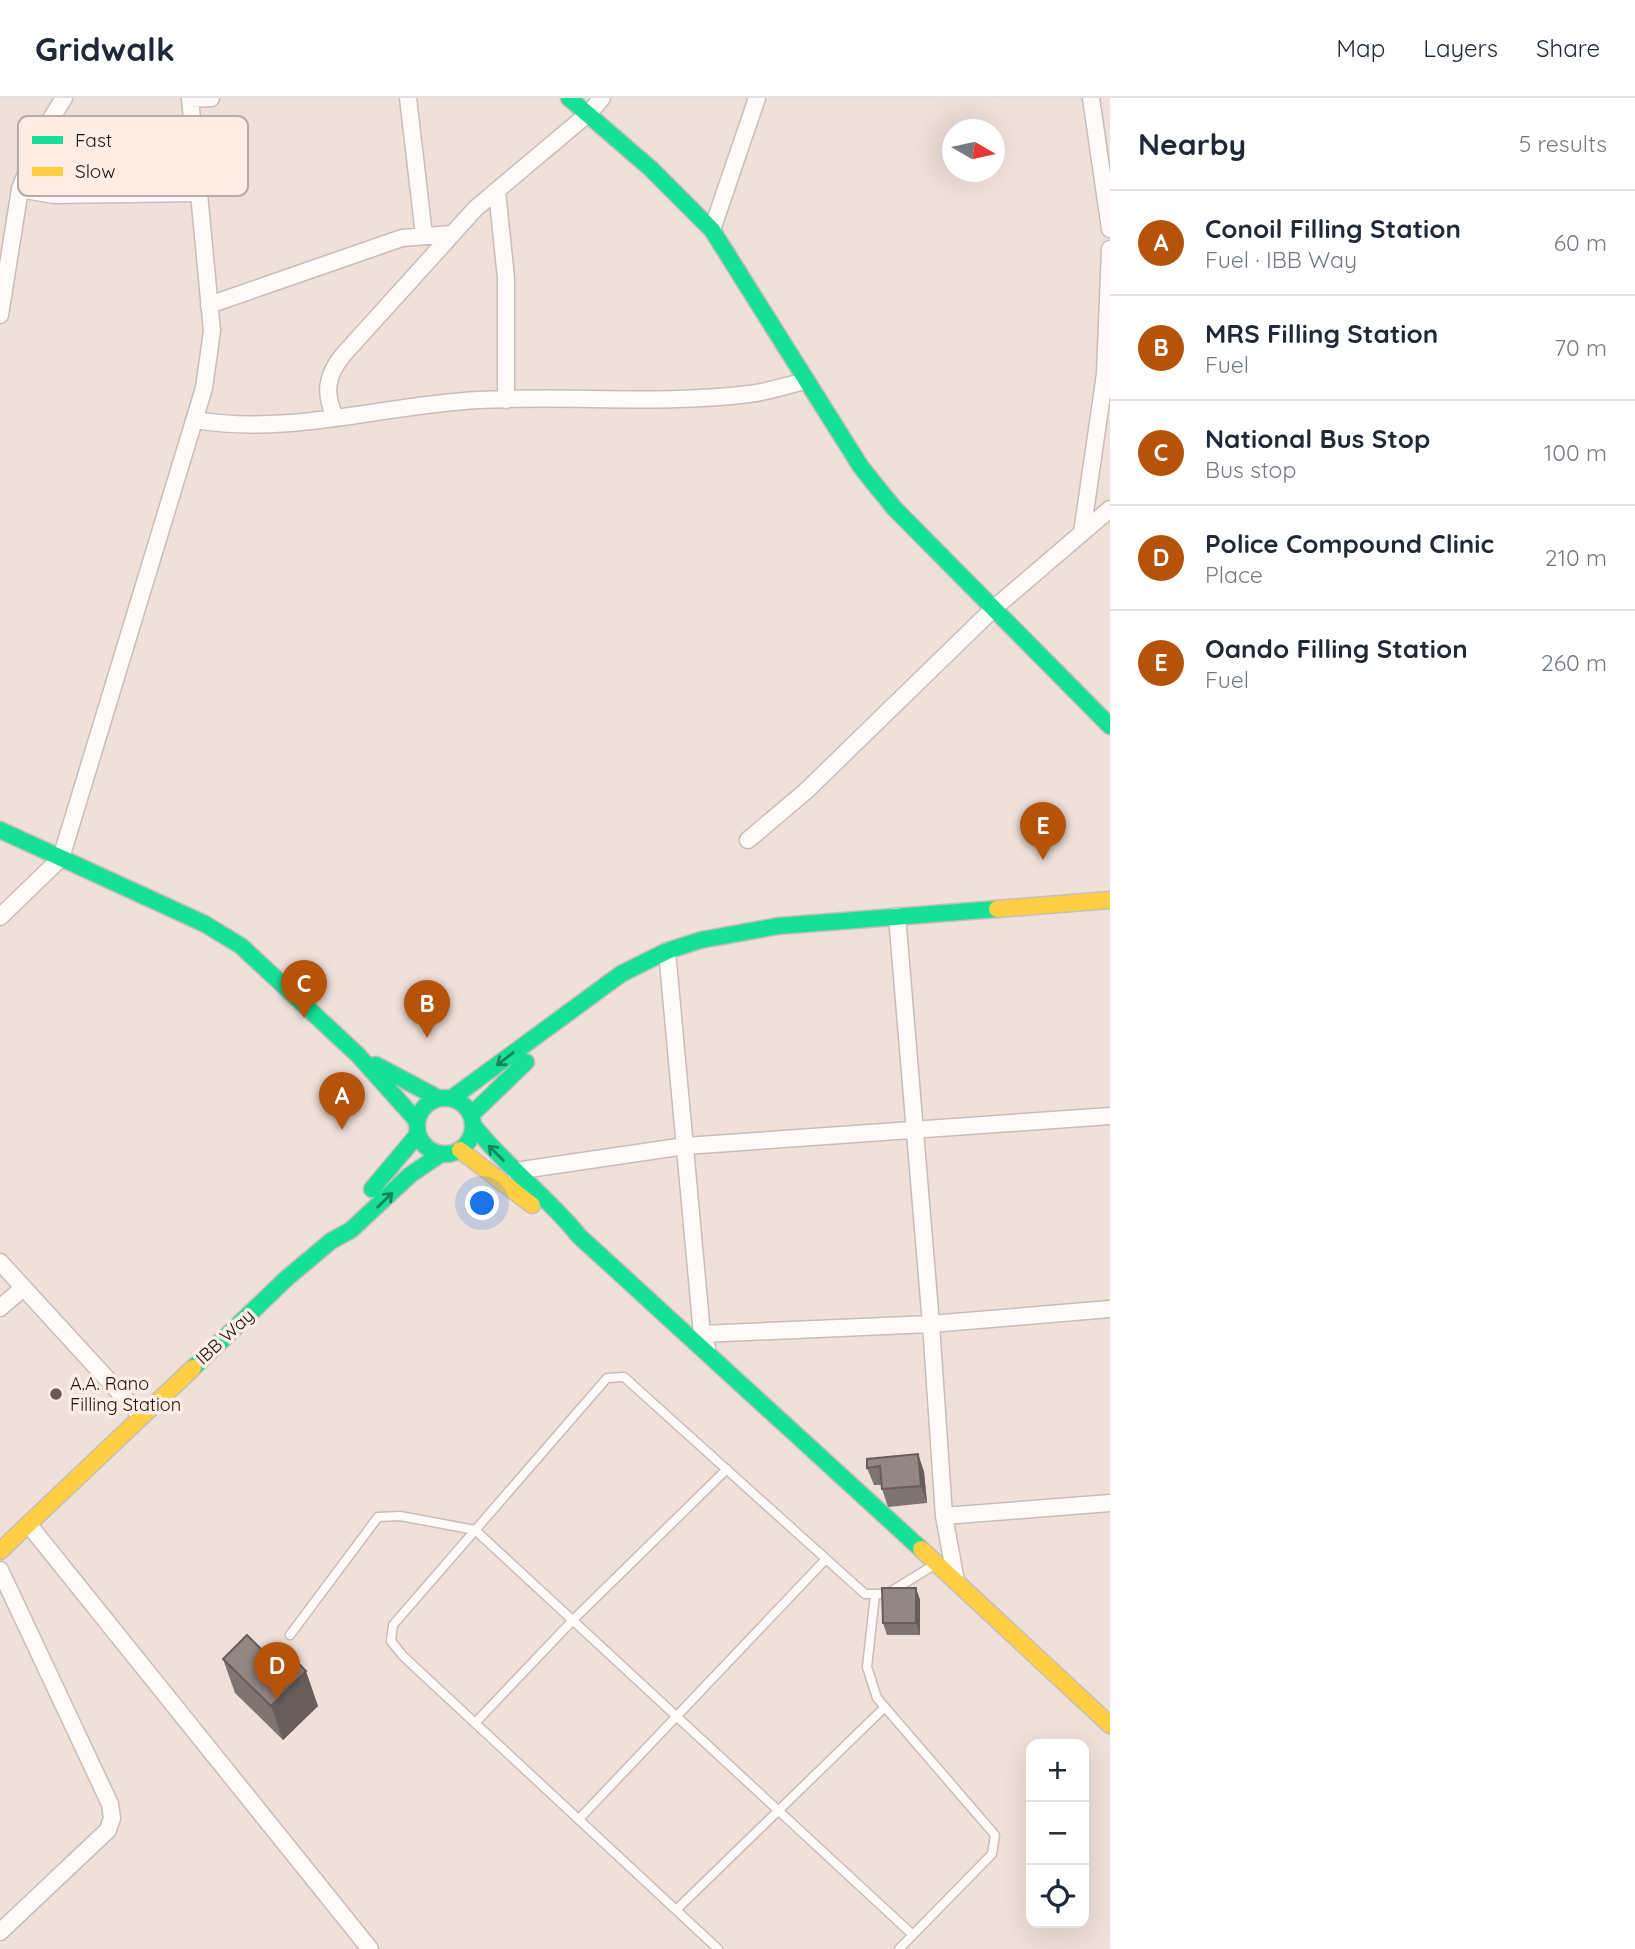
<!DOCTYPE html>
<meta charset="utf-8">
<style>
body{margin:0;font-family:Quicksand,sans-serif;background:#f6f6f7;color:#1f2937}
.controls{position:absolute;right:21px;bottom:21px;display:grid;overflow:hidden;border-radius:14px;box-shadow:0 7px 28px #0002}
.controls button{width:63px;height:63px;display:grid;place-items:center;padding:0;border:0;border-bottom:2px solid #e0e1e3;background:#fff;color:#1f2937;font:35px sans-serif}
.compass{position:absolute;left:942px;top:21px;width:63px;height:63px;border-radius:50%;background:#fff;box-shadow:0 7px 28px #0002;rotate:99deg}
.you{position:absolute;left:483px;top:1106px;width:24px;height:24px;margin:-18px;border:5px solid #fff;border-radius:50%;background:#1a73e8;box-shadow:0 0 0 10px #1a73e833}
.badge{display:grid;place-items:center;width:46px;height:46px;border-radius:50%;background:#b45309;color:#fff;font-size:23px;font-weight:700}
.pin{position:absolute;translate:-50% -58px;filter:drop-shadow(0 2px 4px #0008)}
.pin::after{content:'';position:absolute;top:37px;width:24px;height:21px;background:inherit;clip-path:polygon(0 0,100% 0,50% 100%)}
.list{margin:0;padding:0;list-style:none}
h2{display:flex;justify-content:space-between;align-items:center;height:91px;margin:0;padding:0 28px;font-size:30px}
h2 small{font-size:23px;font-weight:400;color:#747a83}
.list li{display:grid;grid-template-columns:46px 1fr auto;gap:21px;align-items:center;box-sizing:border-box;height:105px;padding:0 28px;border-top:2px solid #e0e1e3}
.list b{display:block;font-size:26px;white-space:nowrap}
.list p{margin:0;font-size:23px;white-space:nowrap;color:#747a83}
.list em{font-size:23px;font-style:normal;color:#747a83}
.icon{flex:none;width:38px;height:38px;fill:none;stroke:currentColor;stroke-width:2;stroke-linecap:round;stroke-linejoin:round}
.map{position:relative;flex:none;width:1110px;height:1851px;overflow:hidden}
header{display:flex;align-items:center;gap:42px;box-sizing:border-box;height:98px;padding:0 35px;background:#fff;border-bottom:2px solid #e0e1e3}
header strong{font-size:33px}
nav{display:flex;gap:38px;margin-inline-start:auto;font-size:24px}
main{display:flex}
aside{flex:1;background:#fff}
.map>svg:first-child{display:block}
.lines{fill:none;stroke-linecap:round;stroke-linejoin:round}
.lane-casing{stroke:#c9bdb8;stroke-width:11}
.street-casing{stroke:#c9bdb8;stroke-width:19}
.fast-casing{stroke:#c9bdb8;stroke-width:19}
.slow-casing{stroke:#c9bdb8;stroke-width:19}
.lane{stroke:#fdfaf9;stroke-width:8}
.street{stroke:#fdfaf9;stroke-width:16}
.fast{stroke:#16e098;stroke-width:16}
.slow{stroke:#ffcf43;stroke-width:16}
.wall{fill:#7e7471}
.shaded-wall{fill:#675e5c}
.building{fill:#938783;stroke:#675e5c;stroke-width:2}
.oneway{stroke:#18835a}
.poi-dot{fill:#655a55;stroke:#fdede5;stroke-width:2.5}
.labels{text-anchor:middle;stroke-width:7;stroke-linejoin:round;paint-order:stroke}
.street-label{font-size:18px;fill:#1b120e;stroke:#fdede5}
.poi-label{font-size:18px;fill:#1b120e;stroke:#fdede5;text-anchor:start}
.key{fill:#fdede5;stroke:#b9aba4;stroke-width:2}
.key-label{font-size:19px;fill:#1b120e}
</style>
<header>
<strong>Gridwalk</strong>
<nav><a>Map</a><a>Layers</a><a>Share</a></nav>
</header>
<main>
<div class="map">
<svg width="1110" height="1851" viewBox="0 0 1110 1851">
<rect width="100%" height="100%" fill="#efe0da"/>
<g class="lines">
<defs>
<path id="lane" d="M875 1497 867 1569 877 1600 995 1737 992 1756 899 1851
M290 1537 378 1419 400 1418 475 1432 913 1837
M475 1625 573 1522 727 1371
M579 1721 826 1461
M676 1812 885 1609
M718 1851 403 1558 391 1543 393 1527 607 1280 624 1279 865 1496H887L934 1467"/>
<path id="street" d="M408 0 424 137
M1091 0 1110 131
M190 1 211 0
M20 91 54 97 199 95
M497 93 506 180V302
M712 132 757 0
M209 207 402 140 451 136
M0 217 20 91 41 37 64 0
M335 319C324 295 326 278 343 257L476 110 589 15 602 0
M195 322C292 338 382 307 479 302 569 297 659 307 749 296 768 294 787 287 806 283
M1082 435 1105 276 1110 151
M748 742 806 693 992 512 1110 411
M897 818 931 1226 944 1418 956 1483
M0 819 61 760 204 290 212 233 190 0
M667 853 702 1236
M515 1073 685 1048 1110 1018
M0 1164 141 1318
M0 1210 23 1190
M707 1250 702 1236 931 1226 1110 1211
M944 1418 1110 1405
M29 1427 370 1851
M0 1472 110 1706 112 1720 108 1732 0 1834"/>
<path id="fast" d="M569 0 650 70 712 132 861 369 894 410 1110 628
M0 732 205 826 241 848 358 957 417 1023
M376 967 438 1000
M417 1028a28 28 0 1 1 56 0a28 28 0 1 1-56 0Z
M452 1000 621 876 667 853 701 842 778 828 997 811
M471 1017 526 964
M473 1027C505 1068 547 1098 579 1138L921 1451
M372 1091 418 1036
M193 1270 287 1180 331 1143 351 1132 410 1077 441 1056"/>
<path id="slow" d="M997 811 1110 802
M460 1052 532 1107
M921 1451 1110 1627
M0 1453 193 1270"/>
</defs>
<!-- lane casing -->
<use href="#lane" class="lane-casing"/>
<!-- street casing -->
<use href="#street" class="street-casing"/>
<!-- fast casing -->
<use href="#fast" class="fast-casing"/>
<!-- slow casing -->
<use href="#slow" class="slow-casing"/>
<!-- lane -->
<use href="#lane" class="lane"/>
<!-- street -->
<use href="#street" class="street"/>
<!-- fast -->
<use href="#fast" class="fast"/>
<!-- slow -->
<use href="#slow" class="slow"/>
</g>
<!-- wall -->
<path class="wall" d="M918 1356 924 1374 927 1405 888 1409 882 1391V1387H874L867 1370Z
M916 1490 920 1502V1537H887L883 1525Z
M223 1561 318 1608 283 1642 235 1595Z"/>
<!-- shaded-wall -->
<path class="shaded-wall" d="M918 1356 924 1374 927 1405 921 1388Z
M916 1490 920 1502V1537L916 1525Z
M306 1573 318 1608 283 1642 271 1608Z"/>
<!-- building -->
<path class="building" d="M918 1356 921 1388 882 1391 880 1368 867 1370V1361Z
M882 1490H916V1525H883Z
M247 1537 271 1561 283 1550 306 1573 271 1608 223 1561Z"/>
<!-- one-way arrows -->
<defs><path id="oneway-shaft" d="M-6 0H5M1.5-3L5.5 0L1.5 3" fill="none" stroke-width="1.6" stroke-linecap="round" stroke-linejoin="round" transform="scale(1.75)"/></defs>
<g class="oneway">
<use href="#oneway-shaft" transform="translate(505 961) rotate(142)"/>
<use href="#oneway-shaft" transform="translate(496 1055) rotate(-135)"/>
<use href="#oneway-shaft" transform="translate(385 1102) rotate(-44)"/>
</g>
<!-- markers -->
<circle class="poi-dot" cx="56" cy="1296" r="7"/>
<g class="labels">
<!-- street labels -->
<g class="street-label">
<text transform="translate(225 1239) rotate(-43)" y="6">IBB Way</text>
</g>
<!-- poi labels -->
<g class="poi-label">
<text x="70" y="1292">A.A. Rano<tspan x="70" dy="21">Filling Station</tspan></text>
</g>
</g>
<!-- legend -->
<rect x="18" y="18" width="230" height="80" rx="10" class="key"/>
<rect x="32" y="38" width="31" height="8" fill="#16e098"/>
<rect x="32" y="69" width="31" height="9" fill="#ffcf43"/>
<g class="key-label">
<text x="75" y="49">Fast</text>
<text x="75" y="80">Slow</text>
</g>
</svg>
<div class="controls">
<button>+</button>
<button>−</button>
<button><svg class="icon" aria-label="locate" viewBox="0 0 24 24"><circle cx="12" cy="12" r="6"/><path d="M12 2v4M12 18v4M2 12h4M18 12h4"/></svg></button>
</div>
<svg class="compass" viewBox="-18 -18 36 36"><path d="M0-13l5 13h-10z" fill="#e53935"/><path d="M0 13l5-13h-10z" fill="#747a83"/></svg>
<div class="you"></div>
<div class="pin badge" style="left:342px;top:1032px">A</div>
<div class="pin badge" style="left:427px;top:940px">B</div>
<div class="pin badge" style="left:304px;top:920px">C</div>
<div class="pin badge" style="left:277px;top:1602px">D</div>
<div class="pin badge" style="left:1043px;top:762px">E</div>
</div>
<aside>
<h2>Nearby<small>5 results</small></h2>
<ul class="list">
<li><span class="badge">A</span><div><b>Conoil Filling Station</b><p>Fuel · IBB Way</p></div><em>60 m</em></li>
<li><span class="badge">B</span><div><b>MRS Filling Station</b><p>Fuel</p></div><em>70 m</em></li>
<li><span class="badge">C</span><div><b>National Bus Stop</b><p>Bus stop</p></div><em>100 m</em></li>
<li><span class="badge">D</span><div><b>Police Compound Clinic</b><p>Place</p></div><em>210 m</em></li>
<li><span class="badge">E</span><div><b>Oando Filling Station</b><p>Fuel</p></div><em>260 m</em></li>
</ul>
</aside>
</main>
